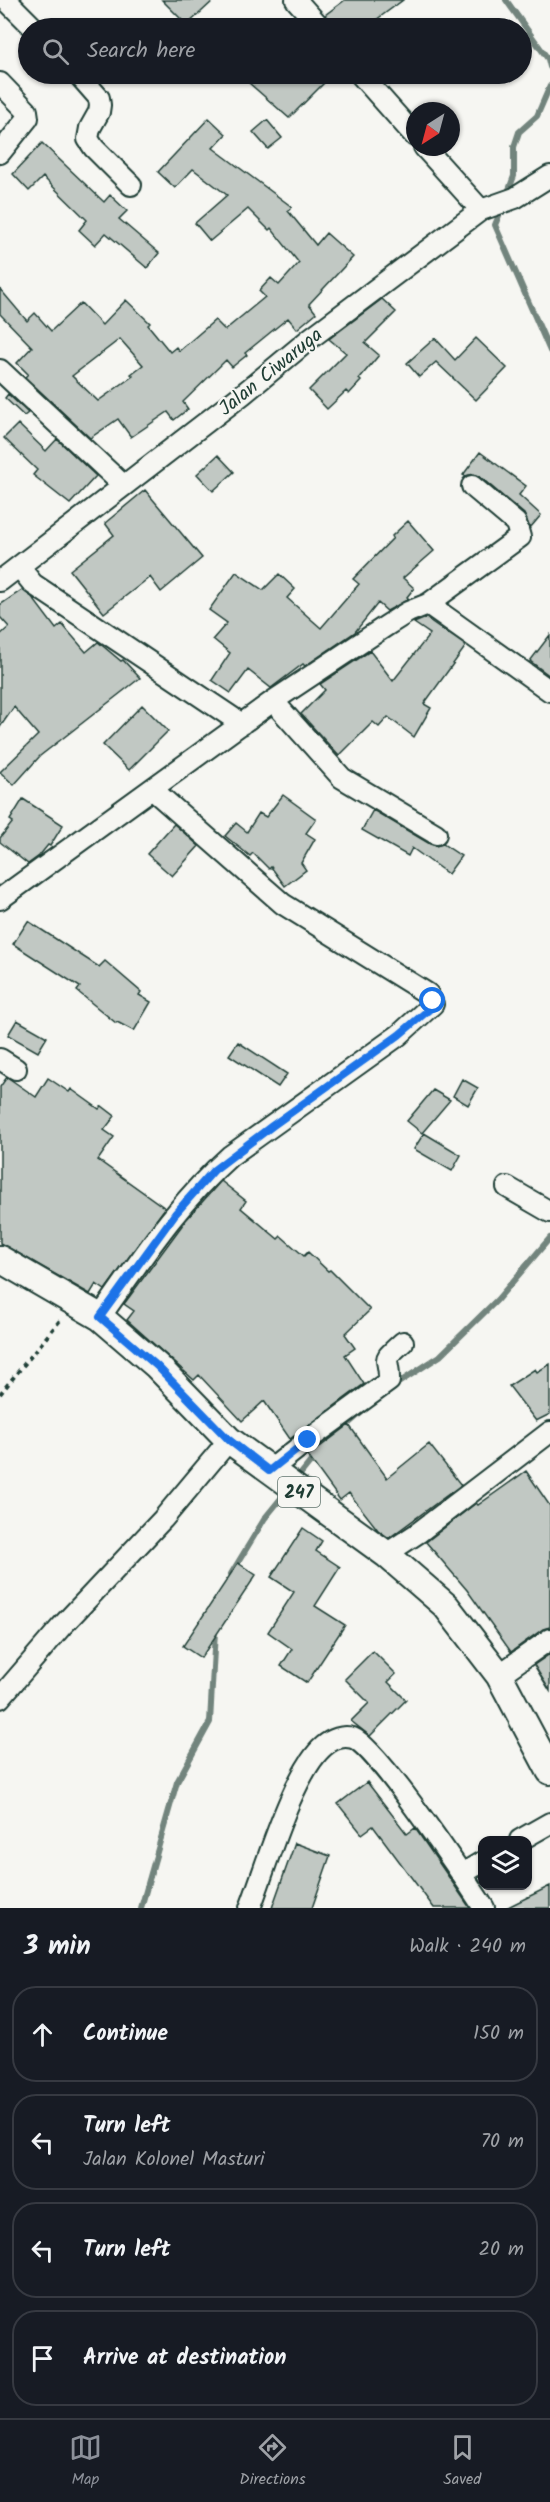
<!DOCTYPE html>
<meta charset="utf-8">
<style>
body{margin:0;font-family:Kalam,sans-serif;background:#20242c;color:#f1f3f6}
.controls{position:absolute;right:18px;bottom:18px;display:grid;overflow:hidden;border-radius:12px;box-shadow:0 2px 4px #0004}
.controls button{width:54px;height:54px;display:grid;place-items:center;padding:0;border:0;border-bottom:2px solid #363941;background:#171b24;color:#f1f3f6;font:30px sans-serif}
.compass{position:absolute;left:406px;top:102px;width:54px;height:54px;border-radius:50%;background:#171b24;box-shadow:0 2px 4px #0004;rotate:216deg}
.stop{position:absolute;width:18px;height:18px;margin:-14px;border:4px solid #1a73e8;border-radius:50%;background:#fff}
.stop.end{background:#1a73e8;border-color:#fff;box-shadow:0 2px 6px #0008}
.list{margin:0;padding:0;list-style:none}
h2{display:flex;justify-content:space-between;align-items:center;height:78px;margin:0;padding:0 24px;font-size:26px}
h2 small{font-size:20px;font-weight:400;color:#9ea1a6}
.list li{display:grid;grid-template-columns:39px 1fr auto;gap:18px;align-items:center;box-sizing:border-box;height:96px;margin:0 12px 12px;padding:0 12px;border:2px solid #363941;border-radius:24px}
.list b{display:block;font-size:22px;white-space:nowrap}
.list p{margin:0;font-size:20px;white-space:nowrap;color:#9ea1a6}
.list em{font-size:20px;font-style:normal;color:#9ea1a6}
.icon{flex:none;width:33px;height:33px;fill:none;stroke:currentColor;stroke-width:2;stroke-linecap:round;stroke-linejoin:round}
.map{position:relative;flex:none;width:550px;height:1908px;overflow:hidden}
.search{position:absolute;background:#171b24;box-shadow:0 2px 4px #0004;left:18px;right:18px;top:18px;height:66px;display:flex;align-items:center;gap:15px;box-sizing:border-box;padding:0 21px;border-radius:33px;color:#9ea1a6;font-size:22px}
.sheet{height:510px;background:#171b24}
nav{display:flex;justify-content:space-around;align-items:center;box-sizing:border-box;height:84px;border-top:2px solid #363941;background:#171b24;font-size:16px;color:#9ea1a6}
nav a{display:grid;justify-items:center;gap:3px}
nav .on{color:#8c9099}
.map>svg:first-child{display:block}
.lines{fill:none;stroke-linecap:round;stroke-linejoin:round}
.stream{stroke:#72847d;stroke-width:6}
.building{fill:#c1c8c3;stroke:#1f3d34;stroke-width:1.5;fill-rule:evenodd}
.minor-casing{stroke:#1f3d34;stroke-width:24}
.major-casing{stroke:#1f3d34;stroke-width:30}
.path{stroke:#1f3d34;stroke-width:4;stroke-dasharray:4.5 4.5;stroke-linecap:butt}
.minor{stroke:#f6f6f2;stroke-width:20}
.major{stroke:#f6f6f2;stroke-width:26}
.route{stroke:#1a73e8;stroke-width:8}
.labels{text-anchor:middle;stroke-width:4.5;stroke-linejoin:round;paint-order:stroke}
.shield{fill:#f6f6f2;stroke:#60746d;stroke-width:1.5}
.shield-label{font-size:18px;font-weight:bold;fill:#1f3d34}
.street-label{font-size:20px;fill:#1f3d34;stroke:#f6f6f2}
</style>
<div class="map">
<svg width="550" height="1908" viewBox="0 0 550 1908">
<rect width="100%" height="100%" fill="#f6f6f2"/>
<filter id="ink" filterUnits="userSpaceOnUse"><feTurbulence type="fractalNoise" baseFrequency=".0167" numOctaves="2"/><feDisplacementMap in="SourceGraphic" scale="12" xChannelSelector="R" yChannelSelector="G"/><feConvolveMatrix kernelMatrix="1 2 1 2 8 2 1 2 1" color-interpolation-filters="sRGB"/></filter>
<g filter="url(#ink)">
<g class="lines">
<!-- stream -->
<path class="stream" d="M506 0 548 59 550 67
M507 195 514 176V147L519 132 537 116 550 86
M502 208 495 225 550 351
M392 1387 440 1356 497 1300 550 1238
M330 1440 363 1411
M295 1481 315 1456
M231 1574 265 1518 287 1491
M141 1908 177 1782 210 1722 215 1631"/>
</g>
<!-- building -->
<path class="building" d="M162 0H214L187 25Z
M345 0H403L365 28H333L325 15Z
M258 74H333L289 118 249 83Z
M209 118 226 134 213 148 292 207 288 211 316 245 326 233 353 257 309 304 316 313 297 329 288 318 245 353 247 355 232 367 226 360 183 402 188 409 174 420 168 412 131 437 118 419 90 438 25 377 28 374 17 363 32 347 0 314V289L27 321 35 313 51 331 81 303 102 325 126 300 150 323 148 325 170 352 176 347 179 351 215 320 225 330 265 297 259 291 271 278 279 285 299 263 271 228 269 230 248 209 210 241 195 223 227 195 193 169 175 188 158 172ZM120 339 143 365 131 374 133 376 98 401 72 376Z
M267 120 282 138 268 149 253 132Z
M42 143 104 202 110 195 127 211 119 219 159 253 147 268 106 233 95 245 79 230 87 220 43 177 29 191 13 174Z
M382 299 396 312 365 343 379 355 359 379 361 381 349 394 346 391 327 409 309 390 346 353 329 339Z
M435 338 455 360 476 338 507 368 476 400 436 362 419 377 407 363Z
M8 394 28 413 24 416 5 398Z
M18 424 46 451 57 439 96 476 70 504 33 475 37 470 4 438Z
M480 452 526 486 519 495 541 515 530 528 524 514 480 477 474 474 465 476 463 475Z
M218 455 234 472 213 491 197 474Z
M145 490 202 558 161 592 150 577 104 613 70 570 114 535 105 523Z
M408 521 434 551 403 578 414 588 407 597 409 599 387 611 378 603 355 632 305 666 303 664 271 688 248 670 231 693 212 680 230 653 213 639 227 623 209 610 236 572 263 590 279 574 295 589 287 598 321 628 359 584 353 579 393 538 392 536Z
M22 590 32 597 56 629 62 624 86 652 98 642 121 661 123 660 140 678 40 756 14 785 0 772 38 735 14 707 0 727V635L9 627 0 617V605Z
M426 618 466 646 424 704 431 708 414 737 388 717 379 727 373 722 339 756 301 714 325 690 320 684 370 651 393 681 430 634 414 623Z
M550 635V676L530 661Z
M142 705 168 731 129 770 103 745Z
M283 795 316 819 306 833 315 839 301 863 306 870 285 886 271 867 269 869 253 853 250 856 225 836 236 823 247 832 259 813 266 817Z
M23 799 63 825 50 846 48 845 39 856 28 864 0 842V838L13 822 10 820Z
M373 810 430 844 436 846 443 844 461 856 448 874 412 848 408 856 362 830Z
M174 824 199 846 172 876 147 854Z
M28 921 99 967 105 961 141 992 139 995 151 1002 134 1031 117 1022 116 1023 77 991 80 987 13 944Z
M17 1020 47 1037 38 1052 8 1035Z
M238 1042 287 1074 278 1087 229 1055Z
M7 1077 36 1097 48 1078 69 1092 71 1089 99 1109 102 1106 115 1116 104 1130 114 1137 98 1160 165 1208 105 1290 96 1284 90 1294 0 1243V1087Z
M462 1079 478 1088 468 1105 453 1096Z
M433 1090 450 1100 422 1133 407 1121Z
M424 1133 461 1155 452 1171 414 1149Z
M221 1181 246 1201 241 1208 278 1239 281 1236 304 1256 308 1252 328 1271 330 1270 370 1310 345 1334 355 1348 345 1355 364 1384 290 1439 264 1401 242 1421 199 1375 194 1380 127 1320 134 1311 124 1304 186 1220Z
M550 1364V1414L536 1421 509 1386 535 1369 537 1372Z
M349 1425 387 1478 429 1444 461 1485 389 1538 378 1530 349 1493 340 1500 308 1456Z
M526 1471 550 1506V1627L543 1629 511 1652 467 1590 426 1542 476 1503 478 1505Z
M303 1528 322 1541 316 1551 340 1567 315 1606 345 1625 307 1683 281 1666 292 1649 268 1632 294 1592 271 1577Z
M238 1563 256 1575 201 1658 183 1646Z
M373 1651 396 1674 388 1682 406 1700 370 1736 351 1721 369 1703 345 1679Z
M550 1654V1691L534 1665Z
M367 1782 407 1834 415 1828 470 1908H434L373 1826 362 1834 338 1804Z
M295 1843 330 1856 312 1908H272Z
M550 1886V1908H506Z"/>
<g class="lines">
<defs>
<path id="minor" d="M6 0 34 28
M296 0 321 28
M78 74 99 98 100 105 99 112 90 128 88 139 94 148 131 185
M360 74 415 136
M0 83 27 111 28 118 0 153
M424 147 481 210
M0 370 123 485
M20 568 33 584 242 724
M0 581 243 394 312 337 481 210 515 198 550 176
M428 604 520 537 516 523 472 486
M273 701 342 778 436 834
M0 899 273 701 386 626 408 612 428 604 550 691
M0 1059 16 1069
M507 1187 550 1212
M100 1317C140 1261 178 1202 230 1156L399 1035 433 1004 428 994 283 904 153 790
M269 1471 308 1440 389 1381C390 1354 378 1364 403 1342
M386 1554 418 1533 550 1432
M499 1675 550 1639
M0 1698 61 1627 163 1519 229 1440
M520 1840 550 1823
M462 1874 482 1862
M250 1908C266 1867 293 1772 324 1746 332 1739 343 1735 353 1738 377 1747 466 1880 484 1908"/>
<path id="major" d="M0 1259 100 1317 157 1366 229 1440 386 1554 446 1606 499 1675 550 1771"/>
</defs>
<!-- minor casing -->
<use href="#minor" class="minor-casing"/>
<!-- major casing -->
<use href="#major" class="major-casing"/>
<!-- path -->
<path class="path" d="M0 1394 62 1318"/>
<!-- minor -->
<use href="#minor" class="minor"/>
<!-- major -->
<use href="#major" class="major"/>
</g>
</g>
<g class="lines" filter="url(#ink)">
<!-- route -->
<path class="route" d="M308 1440 269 1471 229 1440 157 1366 100 1317 175 1214 214 1170 272 1126 399 1035 432 1007 433 1001"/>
</g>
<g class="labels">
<!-- shield labels -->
<rect class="shield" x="278" y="1477" width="42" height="30" rx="4.5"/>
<g class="shield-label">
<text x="299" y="1498">247</text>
</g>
<!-- street labels -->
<g class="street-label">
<text transform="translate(270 371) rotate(-39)" y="7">Jalan Ciwaruga</text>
</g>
</g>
</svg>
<div class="controls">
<button><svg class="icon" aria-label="layers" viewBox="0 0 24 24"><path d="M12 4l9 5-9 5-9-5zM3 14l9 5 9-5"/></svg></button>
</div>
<svg class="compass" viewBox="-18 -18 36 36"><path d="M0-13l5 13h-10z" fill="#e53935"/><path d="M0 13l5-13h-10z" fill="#9ea1a6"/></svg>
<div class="stop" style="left:433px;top:1001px"></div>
<div class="stop end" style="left:308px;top:1440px"></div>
<div class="search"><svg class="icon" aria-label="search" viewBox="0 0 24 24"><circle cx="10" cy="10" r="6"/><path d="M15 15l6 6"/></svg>Search here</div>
</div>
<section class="sheet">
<h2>3 min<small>Walk · 240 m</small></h2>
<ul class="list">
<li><svg class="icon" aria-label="ahead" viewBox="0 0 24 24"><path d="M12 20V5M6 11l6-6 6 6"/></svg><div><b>Continue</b></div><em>150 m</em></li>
<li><svg class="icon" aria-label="left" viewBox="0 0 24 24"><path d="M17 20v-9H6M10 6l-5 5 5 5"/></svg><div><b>Turn left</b><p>Jalan Kolonel Masturi</p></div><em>70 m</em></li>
<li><svg class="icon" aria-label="left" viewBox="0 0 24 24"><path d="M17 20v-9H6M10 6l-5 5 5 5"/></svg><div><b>Turn left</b></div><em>20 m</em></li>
<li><svg class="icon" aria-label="arrive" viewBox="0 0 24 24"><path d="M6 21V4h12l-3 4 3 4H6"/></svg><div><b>Arrive at destination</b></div></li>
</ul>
</section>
<nav>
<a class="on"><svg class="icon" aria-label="map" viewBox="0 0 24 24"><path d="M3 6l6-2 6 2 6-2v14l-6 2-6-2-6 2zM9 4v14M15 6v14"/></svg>Map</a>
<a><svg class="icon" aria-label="directions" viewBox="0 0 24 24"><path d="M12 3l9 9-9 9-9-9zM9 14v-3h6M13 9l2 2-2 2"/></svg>Directions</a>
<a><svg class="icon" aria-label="saved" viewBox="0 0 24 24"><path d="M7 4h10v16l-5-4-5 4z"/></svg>Saved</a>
</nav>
